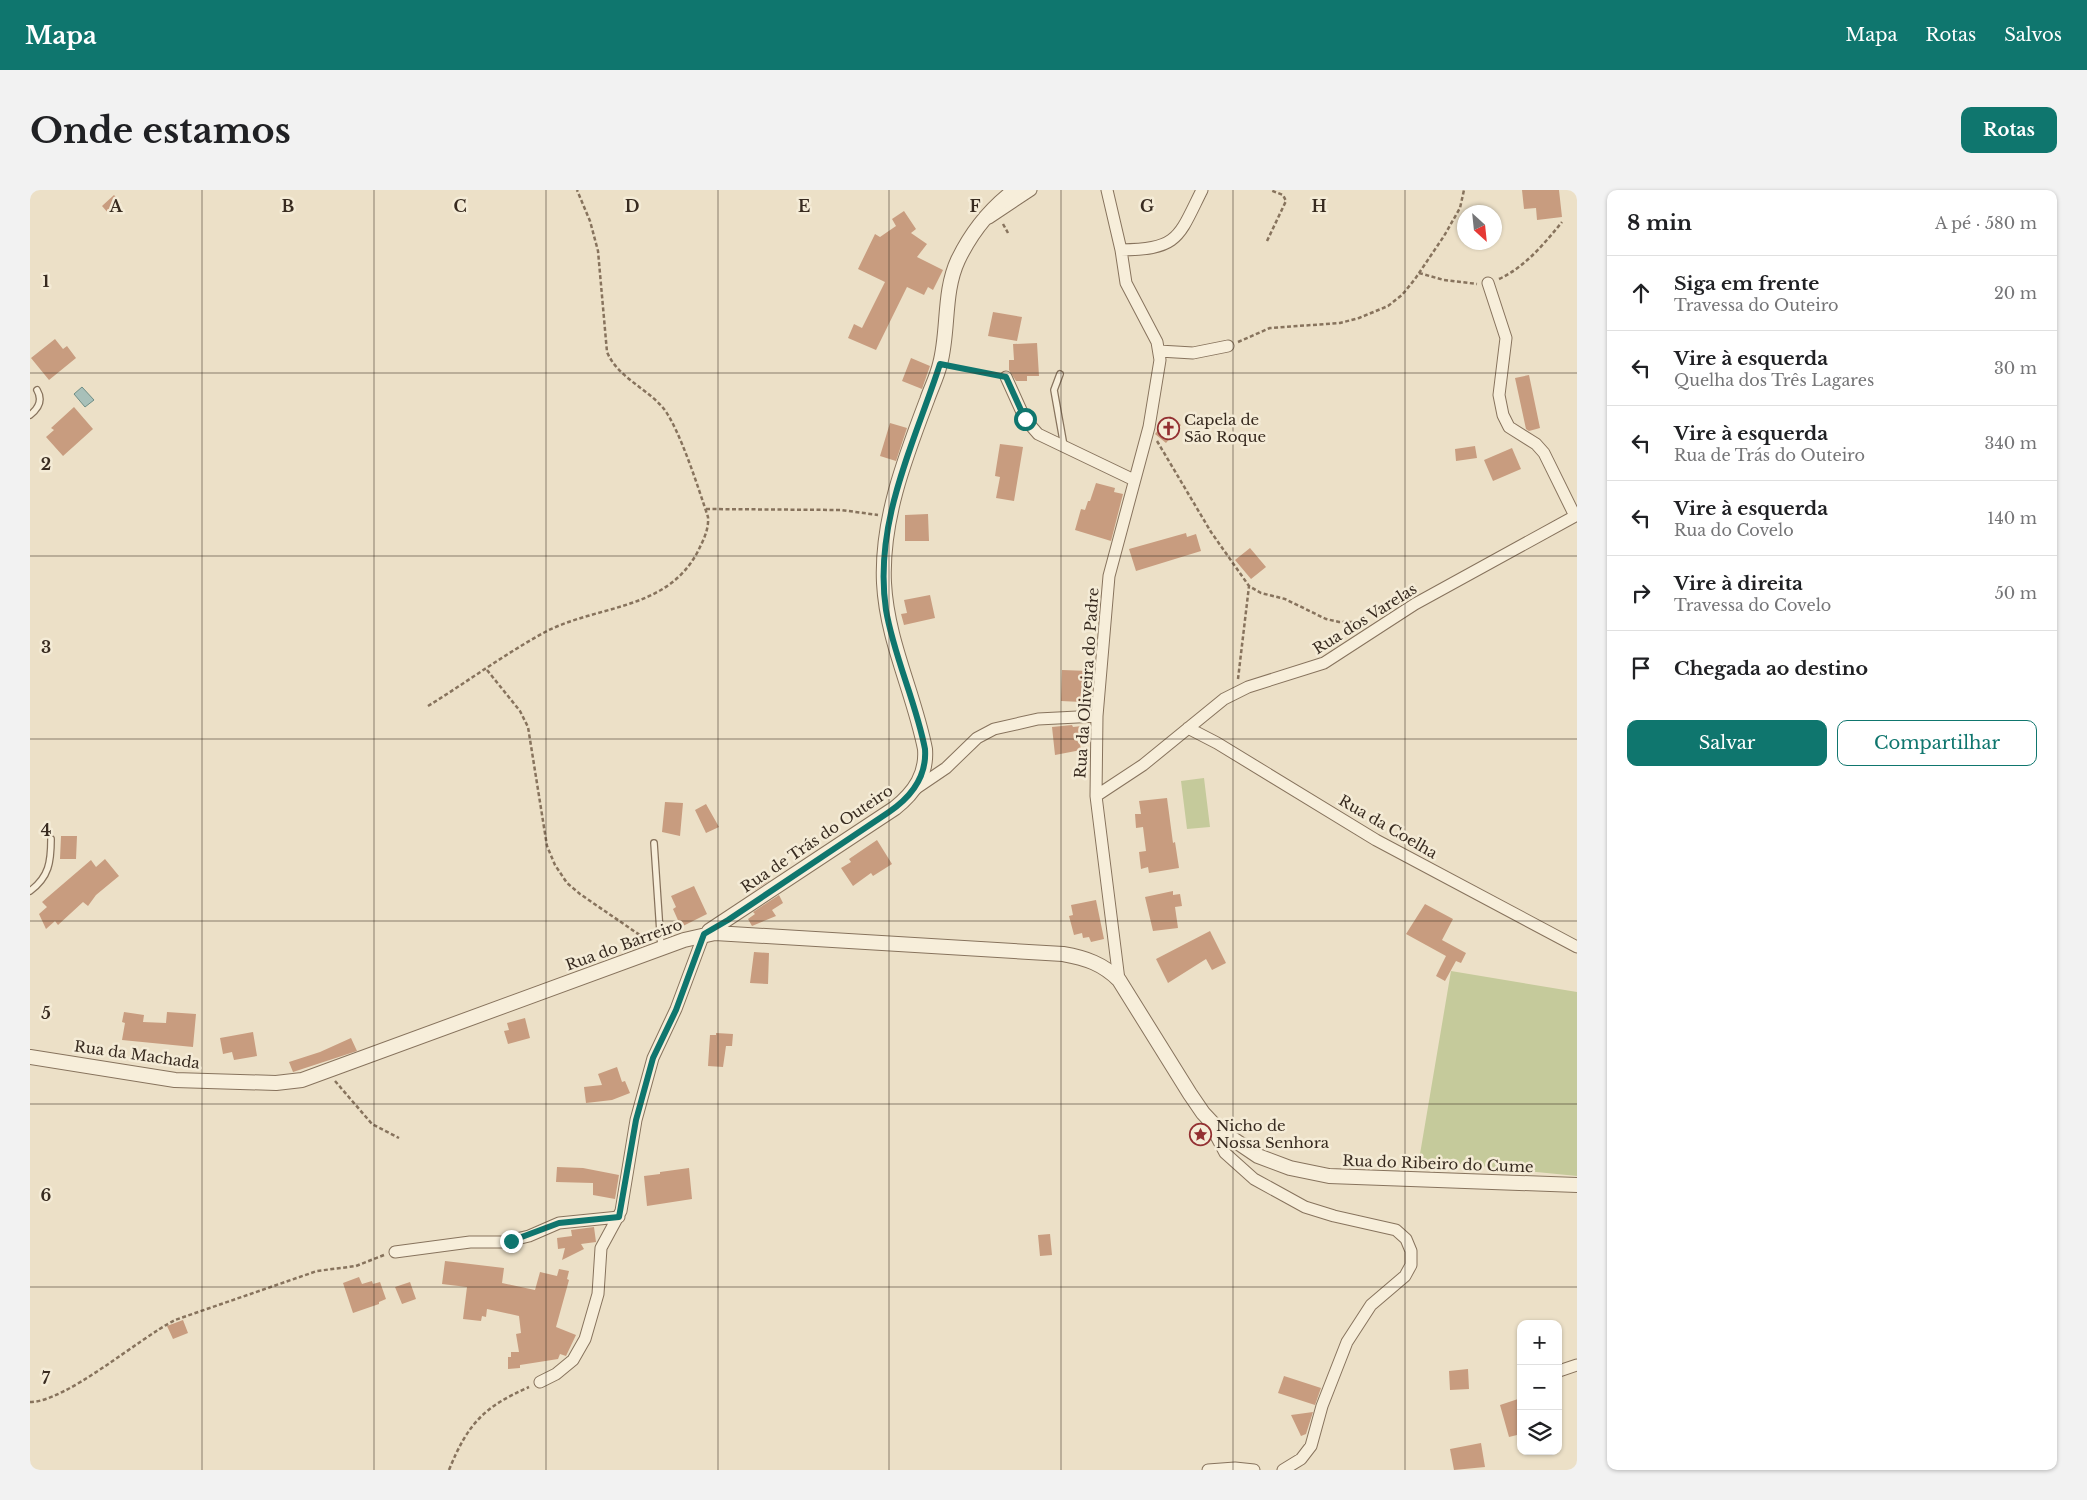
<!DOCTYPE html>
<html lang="pt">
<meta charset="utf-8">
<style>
body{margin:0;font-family:"Libre Baskerville",serif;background:#f2f2f2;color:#202124}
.controls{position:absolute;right:15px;bottom:15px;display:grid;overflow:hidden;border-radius:10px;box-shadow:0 1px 4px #0004}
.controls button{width:45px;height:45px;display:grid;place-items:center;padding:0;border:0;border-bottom:1px solid #e0e0e0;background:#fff;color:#202124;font:25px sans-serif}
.compass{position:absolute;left:1427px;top:15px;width:45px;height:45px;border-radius:50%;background:#fff;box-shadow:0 1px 4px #0004;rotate:153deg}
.stop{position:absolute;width:15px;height:15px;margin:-11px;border:4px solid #0f766e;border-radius:50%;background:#fff}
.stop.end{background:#0f766e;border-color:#fff;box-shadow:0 1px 5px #0008}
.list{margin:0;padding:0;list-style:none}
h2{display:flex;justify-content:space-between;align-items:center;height:65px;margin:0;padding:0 20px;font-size:21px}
h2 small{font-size:16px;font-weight:400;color:#757577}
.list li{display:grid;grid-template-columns:32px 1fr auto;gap:15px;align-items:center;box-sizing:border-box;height:75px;padding:0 20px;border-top:1px solid #e0e0e0}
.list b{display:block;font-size:19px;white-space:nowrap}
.list p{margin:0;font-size:16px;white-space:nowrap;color:#757577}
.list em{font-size:16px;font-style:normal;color:#757577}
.actions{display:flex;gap:10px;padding:15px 20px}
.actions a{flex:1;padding:11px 0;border:1px solid #0f766e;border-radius:10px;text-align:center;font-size:18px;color:#0f766e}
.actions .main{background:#0f766e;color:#fff}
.icon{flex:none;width:28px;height:28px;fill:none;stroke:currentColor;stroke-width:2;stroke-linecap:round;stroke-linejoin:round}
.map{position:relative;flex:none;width:1547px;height:1280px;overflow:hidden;border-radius:10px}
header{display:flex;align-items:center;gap:30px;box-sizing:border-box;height:70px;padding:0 25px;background:#0f766e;color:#fff}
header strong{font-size:24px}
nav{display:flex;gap:28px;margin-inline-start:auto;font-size:18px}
.intro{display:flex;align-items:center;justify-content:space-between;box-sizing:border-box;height:120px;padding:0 30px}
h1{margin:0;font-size:35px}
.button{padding:12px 22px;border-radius:10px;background:#0f766e;color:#fff;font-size:18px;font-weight:700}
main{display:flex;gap:30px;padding:0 30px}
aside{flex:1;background:#fff;border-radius:10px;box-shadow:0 1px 4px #0004}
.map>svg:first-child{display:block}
.green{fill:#c5ca9b}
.water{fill:#a8c0b9;stroke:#6f8e86}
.building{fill:#c89c7f}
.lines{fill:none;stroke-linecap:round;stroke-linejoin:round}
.service-casing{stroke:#87735d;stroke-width:8}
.minor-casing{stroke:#87735d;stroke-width:13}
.tertiary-casing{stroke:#87735d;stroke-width:16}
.path{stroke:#87735d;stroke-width:2.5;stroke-dasharray:4 2.5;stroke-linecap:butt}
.service{stroke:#f7eeda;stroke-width:5.5}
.minor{stroke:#f7eeda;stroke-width:11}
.tertiary{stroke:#f7eeda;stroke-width:14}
.route{stroke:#0f766e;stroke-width:6}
.grid{fill:none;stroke:#382b20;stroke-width:1;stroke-opacity:0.55}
.labels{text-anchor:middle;stroke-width:5;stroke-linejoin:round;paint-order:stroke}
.poi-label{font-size:15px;fill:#382b20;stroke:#f4ebd6;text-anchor:start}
.street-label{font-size:15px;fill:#382b20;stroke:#f4ebd6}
.grid-label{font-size:16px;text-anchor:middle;font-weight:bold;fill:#382b20;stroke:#f4ebd6;stroke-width:5;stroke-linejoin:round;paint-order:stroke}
</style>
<header>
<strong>Mapa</strong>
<nav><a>Mapa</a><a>Rotas</a><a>Salvos</a></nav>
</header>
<div class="intro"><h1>Onde estamos</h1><a class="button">Rotas</a></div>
<main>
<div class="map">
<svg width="1547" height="1280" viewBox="0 0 1547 1280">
<rect width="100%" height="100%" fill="#ece0c7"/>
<!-- green -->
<path class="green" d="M1174 588 1180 637 1157 639 1151 591Z
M1421 781 1547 802V986L1389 970Z"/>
<!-- water -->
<path class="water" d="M52 197 64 210 55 217 44 204Z"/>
<!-- building -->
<path class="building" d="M1492 0H1529L1532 27 1507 30 1506 18 1494 19Z
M84 5 91 13 79 24 72 16Z
M874 21 886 39 881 43 897 54 887 67 913 80 903 100 898 97 894 105 877 97 846 160 818 148 824 134 832 138 855 92 828 79 845 44 850 47 866 36 862 29Z
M963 122 992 127 987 151 958 146Z
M25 149 33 159 37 156 46 168 19 190 1 168Z
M1007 153 1009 186H997V191H986L979 180V170H984L983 154Z
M881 168 900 176 892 199 872 191Z
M1499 185 1510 238 1499 241 1496 239 1485 188Z
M44 217 63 239 33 266 16 247 24 240 21 238Z
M1140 226 1151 235 1136 253 1125 244Z
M860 233 877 238 866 271 850 266Z
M970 254 993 257 984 311 966 308 970 287 965 286 966 279Z
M1445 256 1447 268 1426 271 1425 259Z
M1482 258 1491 279 1463 291 1454 270Z
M1066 293 1085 298 1084 302 1093 304 1081 351 1045 340 1051 319 1055 320 1058 311H1060Z
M898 324 899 351H875V325Z
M1156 343 1157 347 1166 344 1171 361 1106 381 1099 359Z
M1220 358 1236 377 1221 389 1205 370Z
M900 405 905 428 874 435 871 424 877 423 874 410Z
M1032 480 1060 481V501H1053L1052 512 1031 511Z
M1042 535 1043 537 1052 536 1053 548H1049L1051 560 1025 565 1022 537Z
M1137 608 1143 653 1145 652 1149 678 1119 683 1118 677 1111 679 1109 662 1116 661 1113 637 1106 638 1105 624H1111L1109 611Z
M635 612 653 613 650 646 632 642Z
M676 614 689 637 676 643 665 620Z
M31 646H47L46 669H30Z
M847 650 862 674 843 686 841 683 823 696 811 678 821 672 819 669Z
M75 669 89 686 66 705 58 716 53 712 28 735 25 731 16 739 9 724 17 717 12 712 61 670 66 677Z
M734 683 739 691 725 700 720 693Z
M664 696 677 724 651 737 643 719 646 717 641 706Z
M1143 701V705L1150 704 1152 716 1145 717 1148 738 1123 741 1115 707Z
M749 705 753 713 742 720 746 726 722 736 718 729 725 724 723 722Z
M1066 710 1074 749 1061 752 1059 747 1053 748 1052 743 1044 745 1039 726 1043 725 1041 715Z
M1395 714 1423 729 1412 750 1436 763 1431 773 1426 771 1415 791 1406 786 1416 766 1376 744Z
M1180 741 1196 773 1182 780 1176 769 1138 793 1126 769Z
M724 762 739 763 738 794 720 793Z
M94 822 114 825 113 832 136 833 137 822 166 824 163 857 92 850 95 833 92 832Z
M495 828 500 848 478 854 474 841 479 840 477 833Z
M223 842 227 866 204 870 202 862 193 864 190 848Z
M686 843 703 844 702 856H696L693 877 678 876 680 845H686Z
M321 848 327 861 263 882 259 872 290 862Z
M587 877 592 892 595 891 600 903 582 910 556 913 554 897 572 895 568 884Z
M527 977 553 978 589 985 585 1009 563 1005V993L526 992Z
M659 978 662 1009 617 1016 614 986 630 984V982Z
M564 1037 566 1052 551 1054 554 1059 532 1070 535 1058 528 1059 527 1048 542 1046 541 1040Z
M1020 1044 1022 1065 1010 1066 1008 1045Z
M415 1071 474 1078 472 1093 505 1100 510 1082 527 1086 529 1079 539 1081 537 1089 539 1090 526 1137 546 1145 536 1166 530 1164 528 1169 490 1175V1178L478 1179V1167H481V1162H489L486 1144 491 1143 489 1126 457 1119 456 1127 452 1126 451 1131 433 1129 437 1097 412 1094Z
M329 1087 332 1094 342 1091 343 1094 350 1092 356 1109 349 1112V1114L323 1123 313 1093Z
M380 1092 386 1109 372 1114 365 1097Z
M153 1130 158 1143 143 1149 137 1136Z
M1438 1179 1439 1199 1420 1200 1419 1181Z
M1254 1186 1291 1198 1285 1215 1248 1203Z
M1491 1208V1244L1479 1247 1470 1215Z
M1283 1222 1276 1244 1271 1246 1261 1225Z
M1451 1253 1455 1277 1424 1280 1420 1259Z"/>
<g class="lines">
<defs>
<path id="service" d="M1030 184 1024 200 1034 256
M0 225C9 218 13 210 7 200
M624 653 631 757
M0 701C19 687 21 672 21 649"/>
<path id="minor" d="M1077 0 1091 60 1096 93 1127 152 1130 170 1119 237 1079 386 1067 526 1066 606 1089 790
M959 28 1001 0
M1091 60C1149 59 1148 48 1172 0
M1458 93 1476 148 1469 205 1473 225 1479 237 1506 254 1514 263 1545 326
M1129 161 1163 163 1198 156
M976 187 995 229 1008 244 1104 290
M1158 538 1187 553 1346 650 1547 757
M885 599 916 578 947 548 964 539 1008 529 1067 526
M1066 606 1113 575 1194 509 1218 497 1294 473 1385 414 1547 325
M1178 931 1195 963 1224 989 1275 1017 1304 1026 1366 1040 1376 1049 1381 1061V1075L1375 1086 1341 1115 1317 1152 1292 1216 1281 1256 1271 1269 1253 1280
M365 1062 440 1052H474L499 1046 529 1033 589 1027
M1529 1181 1547 1175
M510 1192 526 1184 543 1170 555 1149 568 1104 571 1058 591 1021 606 930 623 868 646 819 674 744
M1178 1280 1205 1278 1224 1280"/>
<path id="tertiary" d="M679 741 865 618C885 602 897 584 895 559 884 503 857 451 854 393 851 330 875 268 897 210 901 198 907 187 910 174 919 141 913 102 928 70 941 43 961 18 985 0
M0 867 145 890 246 893 272 890 654 750 685 743 1033 764C1056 768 1073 774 1089 790L1160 904 1173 923 1188 939 1228 966 1260 978 1299 986 1547 995"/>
</defs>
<!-- service casing -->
<use href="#service" class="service-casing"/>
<!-- minor casing -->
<use href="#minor" class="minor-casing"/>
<!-- tertiary casing -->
<use href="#tertiary" class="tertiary-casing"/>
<!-- path -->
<path class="path" d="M973 34 978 43
M1237 51 1256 11 1253 5 1240 0
M1389 83 1414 90 1447 94
M1469 89C1495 77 1514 54 1532 32
M1208 152 1240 138 1310 133 1329 128 1358 116 1372 105 1385 89 1414 46 1430 18 1434 0
M924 177 965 185
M1127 251 1181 342 1219 396 1231 403 1255 409 1296 429 1309 432H1333
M676 319 811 320 848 325
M457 480 490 521 498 537 517 656 525 675 537 693 550 704 617 750
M1208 489 1219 396
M398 516C437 492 476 463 517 441 569 415 636 420 667 363 673 351 679 340 678 327 669 300 650 240 634 219 617 198 588 188 577 162L568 61 560 31 547 0
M305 891 342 934 369 948
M0 1212C36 1212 108 1149 145 1130L287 1081 326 1076 354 1065
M419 1280C438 1233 454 1217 499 1197"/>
<!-- service -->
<use href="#service" class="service"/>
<!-- minor -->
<use href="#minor" class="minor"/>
<!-- tertiary -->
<use href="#tertiary" class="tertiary"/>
</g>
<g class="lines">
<!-- route -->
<path class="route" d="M481 1051 529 1033 589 1027 606 930 623 868 646 820 674 744 698 730 859 622C881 607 897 587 895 559 886 512 864 467 856 420 843 333 884 254 910 174L976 187 995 229"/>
</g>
<!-- grid -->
<path class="grid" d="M172 0V1280M344 0V1280M516 0V1280M688 0V1280M859 0V1280M1031 0V1280M1203 0V1280M1375 0V1280M0 183H1547M0 366H1547M0 549H1547M0 731H1547M0 914H1547M0 1097H1547"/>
<!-- icons -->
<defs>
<symbol id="church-ring" viewBox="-11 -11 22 22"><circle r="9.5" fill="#f4ebd6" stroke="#933032" stroke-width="1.5"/><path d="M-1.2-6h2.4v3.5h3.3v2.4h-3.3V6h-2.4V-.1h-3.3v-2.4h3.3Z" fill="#933032"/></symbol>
<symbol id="sight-ring" viewBox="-11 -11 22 22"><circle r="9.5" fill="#f4ebd6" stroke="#933032" stroke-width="1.5"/><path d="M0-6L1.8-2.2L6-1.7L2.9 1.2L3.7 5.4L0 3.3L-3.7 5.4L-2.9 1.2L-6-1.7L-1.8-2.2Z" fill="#933032"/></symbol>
</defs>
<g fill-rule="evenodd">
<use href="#church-ring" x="1126" y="226" width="25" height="25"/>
<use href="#sight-ring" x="1158" y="932" width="25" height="25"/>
</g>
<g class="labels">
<!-- poi labels -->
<g class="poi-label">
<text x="1154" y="235">Capela de<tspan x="1154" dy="17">São Roque</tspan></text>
<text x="1186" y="941">Nicho de<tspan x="1186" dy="17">Nossa Senhora</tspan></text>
</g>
<!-- street labels -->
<g class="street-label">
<text transform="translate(1335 429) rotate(-32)" y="5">Rua dos Varelas</text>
<text transform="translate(1057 493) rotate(-86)" y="5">Rua da Oliveira do Padre</text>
<text transform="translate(1358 637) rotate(30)" y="5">Rua da Coelha</text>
<text transform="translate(787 649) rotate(-34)" y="5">Rua de Trás do Outeiro</text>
<text transform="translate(594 755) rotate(-20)" y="5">Rua do Barreiro</text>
<text transform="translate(107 865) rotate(8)" y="5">Rua da Machada</text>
<text transform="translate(1408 974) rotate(2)" y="5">Rua do Ribeiro do Cume</text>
</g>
</g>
<g class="grid-label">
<text x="86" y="22">A</text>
<text x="258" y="22">B</text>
<text x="430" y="22">C</text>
<text x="602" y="22">D</text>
<text x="774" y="22">E</text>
<text x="945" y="22">F</text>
<text x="1117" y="22">G</text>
<text x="1289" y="22">H</text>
<text x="16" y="97">1</text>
<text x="16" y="280">2</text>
<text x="16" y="463">3</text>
<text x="16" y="646">4</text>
<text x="16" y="829">5</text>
<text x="16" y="1011">6</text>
<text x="16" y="1194">7</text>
</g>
</svg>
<div class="controls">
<button>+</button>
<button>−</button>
<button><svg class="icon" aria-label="layers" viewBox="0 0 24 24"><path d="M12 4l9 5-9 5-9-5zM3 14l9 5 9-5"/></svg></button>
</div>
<svg class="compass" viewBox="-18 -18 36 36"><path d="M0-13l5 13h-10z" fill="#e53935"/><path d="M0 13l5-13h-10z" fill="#757577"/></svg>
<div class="stop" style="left:995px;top:229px"></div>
<div class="stop end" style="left:481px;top:1051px"></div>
</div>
<aside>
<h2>8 min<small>A pé · 580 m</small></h2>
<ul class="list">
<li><svg class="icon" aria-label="ahead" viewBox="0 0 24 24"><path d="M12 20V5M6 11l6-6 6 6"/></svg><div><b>Siga em frente</b><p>Travessa do Outeiro</p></div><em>20 m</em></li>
<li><svg class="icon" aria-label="left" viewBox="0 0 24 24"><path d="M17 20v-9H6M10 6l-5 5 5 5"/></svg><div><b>Vire à esquerda</b><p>Quelha dos Três Lagares</p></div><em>30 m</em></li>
<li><svg class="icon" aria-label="left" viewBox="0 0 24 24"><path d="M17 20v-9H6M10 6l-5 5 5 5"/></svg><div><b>Vire à esquerda</b><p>Rua de Trás do Outeiro</p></div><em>340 m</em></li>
<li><svg class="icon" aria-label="left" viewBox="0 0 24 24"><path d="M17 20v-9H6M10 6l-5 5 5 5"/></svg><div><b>Vire à esquerda</b><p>Rua do Covelo</p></div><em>140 m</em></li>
<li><svg class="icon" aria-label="right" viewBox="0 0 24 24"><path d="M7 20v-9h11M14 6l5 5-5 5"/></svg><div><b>Vire à direita</b><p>Travessa do Covelo</p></div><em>50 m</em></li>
<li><svg class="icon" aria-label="arrive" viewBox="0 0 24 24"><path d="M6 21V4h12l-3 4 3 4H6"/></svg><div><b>Chegada ao destino</b></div></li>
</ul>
<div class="actions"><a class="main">Salvar</a><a>Compartilhar</a></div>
</aside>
</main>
